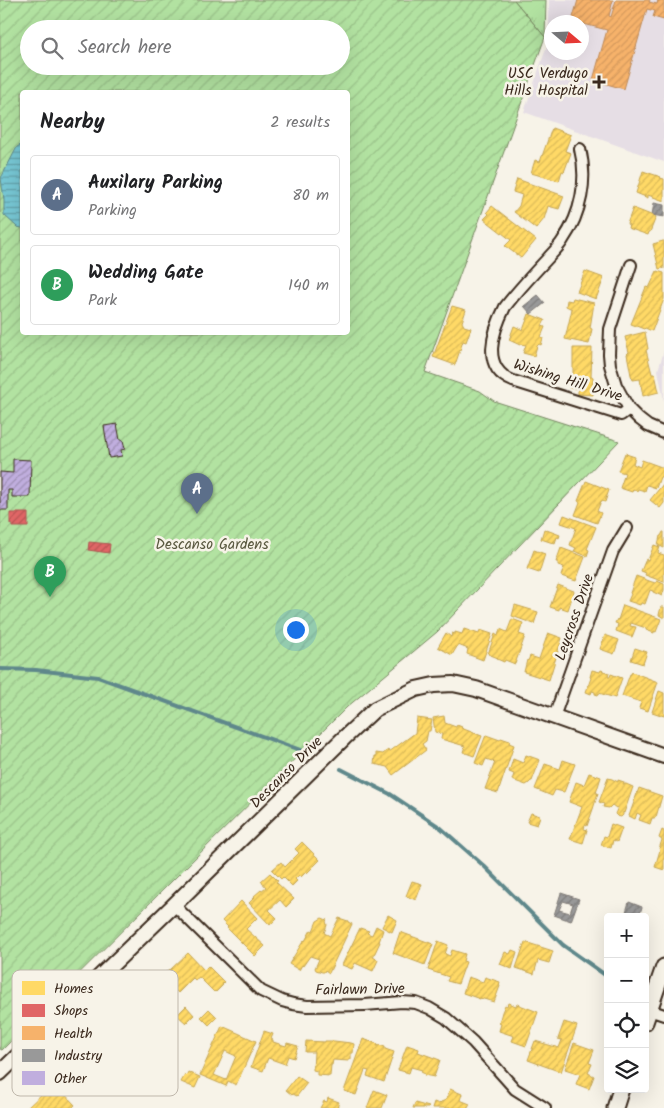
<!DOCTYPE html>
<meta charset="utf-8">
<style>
body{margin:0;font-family:Kalam,sans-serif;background:#f6f6f6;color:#202124}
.controls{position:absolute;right:15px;bottom:15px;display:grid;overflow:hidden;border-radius:5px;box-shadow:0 5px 20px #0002}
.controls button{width:45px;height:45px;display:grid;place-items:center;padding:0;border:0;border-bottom:1px solid #e0e0e0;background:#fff;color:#202124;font:25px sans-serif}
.compass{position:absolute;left:544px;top:15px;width:45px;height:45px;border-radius:50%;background:#fff;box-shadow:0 5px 20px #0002;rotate:109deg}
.you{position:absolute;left:295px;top:629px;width:18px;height:18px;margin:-12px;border:4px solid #fff;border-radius:50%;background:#1a73e8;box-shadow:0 0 0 8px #1a73e833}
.badge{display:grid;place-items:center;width:32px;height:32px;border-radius:50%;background:#1a73e8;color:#fff;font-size:16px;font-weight:700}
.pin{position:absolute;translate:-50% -41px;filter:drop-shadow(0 1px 2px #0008)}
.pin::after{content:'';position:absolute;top:26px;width:18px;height:15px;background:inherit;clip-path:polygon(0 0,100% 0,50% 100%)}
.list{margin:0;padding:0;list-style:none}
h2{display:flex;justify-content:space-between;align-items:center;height:65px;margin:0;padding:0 20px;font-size:21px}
h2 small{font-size:16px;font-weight:400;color:#757577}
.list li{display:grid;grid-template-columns:32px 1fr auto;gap:15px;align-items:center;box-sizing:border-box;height:80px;margin:0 10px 10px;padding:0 10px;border:1px solid #e0e0e0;border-radius:5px}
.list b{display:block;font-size:19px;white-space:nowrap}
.list p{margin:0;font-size:16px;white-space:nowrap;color:#757577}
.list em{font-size:16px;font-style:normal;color:#757577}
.icon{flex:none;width:28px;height:28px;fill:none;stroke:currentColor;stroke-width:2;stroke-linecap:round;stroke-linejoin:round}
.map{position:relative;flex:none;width:664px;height:1108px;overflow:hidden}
.search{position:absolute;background:#fff;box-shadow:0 5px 20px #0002;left:20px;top:20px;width:330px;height:55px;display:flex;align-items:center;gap:12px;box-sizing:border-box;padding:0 18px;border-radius:28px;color:#757577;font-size:19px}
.panel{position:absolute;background:#fff;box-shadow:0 5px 20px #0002;left:20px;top:90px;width:330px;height:245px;border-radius:5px}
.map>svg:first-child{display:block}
.built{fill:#e6dee5;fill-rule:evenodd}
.grass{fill:url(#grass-tufts);stroke:#768660}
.garden{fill:url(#garden-furrows);stroke:#768660;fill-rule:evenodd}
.water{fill:url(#water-rules);stroke:#5f888b}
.homes{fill:url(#homes-hatch);stroke:#c4a450;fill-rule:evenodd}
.shops{fill:url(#shops-hatch);stroke:#ae5450}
.health{fill:url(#health-hatch);stroke:#be8954}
.industry{fill:url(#industry-hatch);stroke:#7d7874;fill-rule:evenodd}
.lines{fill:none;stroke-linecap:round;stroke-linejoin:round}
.stream{stroke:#5f888b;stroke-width:4}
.building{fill:url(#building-hatch);stroke:#3b2a1e}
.minor-casing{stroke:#3b2a1e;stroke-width:14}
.tertiary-casing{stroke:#3b2a1e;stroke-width:18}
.secondary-casing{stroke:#3b2a1e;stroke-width:19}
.minor{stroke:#f7f3e8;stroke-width:10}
.tertiary{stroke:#f7f3e8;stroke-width:14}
.secondary{stroke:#f7f3e8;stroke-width:15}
.poi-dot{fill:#3b2a1e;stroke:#f7f3e8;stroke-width:2}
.labels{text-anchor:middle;stroke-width:5;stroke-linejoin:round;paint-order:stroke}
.poi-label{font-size:15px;fill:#3b2a1e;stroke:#f7f3e8;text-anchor:end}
.street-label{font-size:15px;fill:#3b2a1e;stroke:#f7f3e8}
.park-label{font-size:15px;fill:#59583f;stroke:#f7f3e8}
.key{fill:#f7f3e8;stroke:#bfb7ab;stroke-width:1}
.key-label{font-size:14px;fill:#3b2a1e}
</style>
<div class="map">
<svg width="664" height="1108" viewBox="0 0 664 1108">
<defs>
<pattern id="grass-tufts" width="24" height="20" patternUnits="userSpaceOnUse" patternTransform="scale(1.25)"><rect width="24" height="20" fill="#b2e2a1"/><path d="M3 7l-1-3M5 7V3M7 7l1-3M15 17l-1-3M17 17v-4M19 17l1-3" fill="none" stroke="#9ac28a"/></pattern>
<pattern id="garden-furrows" width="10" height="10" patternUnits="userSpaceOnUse" patternTransform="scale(1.25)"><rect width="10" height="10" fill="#b2e2a1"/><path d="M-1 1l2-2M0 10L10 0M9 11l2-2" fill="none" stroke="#9ac28a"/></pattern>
<pattern id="water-rules" width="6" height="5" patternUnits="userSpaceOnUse" patternTransform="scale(1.25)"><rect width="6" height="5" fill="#77c7d4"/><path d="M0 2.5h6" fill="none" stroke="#63a2ab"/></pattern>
<pattern id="homes-hatch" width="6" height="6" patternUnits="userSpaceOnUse" patternTransform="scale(1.25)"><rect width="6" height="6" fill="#ffd966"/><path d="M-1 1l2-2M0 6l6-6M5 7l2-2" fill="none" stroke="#dbba58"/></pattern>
<pattern id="shops-hatch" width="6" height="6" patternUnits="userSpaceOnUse" patternTransform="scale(1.25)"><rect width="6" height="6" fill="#e06666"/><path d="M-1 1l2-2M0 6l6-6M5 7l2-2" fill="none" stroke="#b75453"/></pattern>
<pattern id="health-hatch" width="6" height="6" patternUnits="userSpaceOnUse" patternTransform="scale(1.25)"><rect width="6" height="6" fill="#f6b26b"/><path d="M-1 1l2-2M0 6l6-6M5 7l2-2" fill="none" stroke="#d4995c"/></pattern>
<pattern id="industry-hatch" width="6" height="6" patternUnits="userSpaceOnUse" patternTransform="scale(1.25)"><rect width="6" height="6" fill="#999"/><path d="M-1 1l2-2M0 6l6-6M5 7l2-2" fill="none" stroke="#7e7d7c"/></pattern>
<pattern id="building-hatch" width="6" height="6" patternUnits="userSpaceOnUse" patternTransform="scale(1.25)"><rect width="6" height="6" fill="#c0aede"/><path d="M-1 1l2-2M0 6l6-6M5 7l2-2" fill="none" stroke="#9d8eb3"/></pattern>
</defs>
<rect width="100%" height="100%" fill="#f7f3e8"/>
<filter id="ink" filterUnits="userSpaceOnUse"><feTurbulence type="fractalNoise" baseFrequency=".02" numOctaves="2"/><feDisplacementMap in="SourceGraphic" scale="10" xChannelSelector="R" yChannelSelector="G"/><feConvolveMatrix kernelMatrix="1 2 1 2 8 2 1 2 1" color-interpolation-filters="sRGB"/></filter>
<g filter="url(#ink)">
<!-- built -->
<path class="built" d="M549 0H664V162L524 112 549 40ZM552 22H582V52H552Z
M664 351V401L658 370Z"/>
<!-- grass -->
<path class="grass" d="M514 0H546L545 37Z"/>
<!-- garden -->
<path class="garden" d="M0 0H514L545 37 425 372 480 391 494 401 619 441 437 632 347 707 2 1050 0 1049ZM29 29H341V66H29ZM22 92H348V332H22Z"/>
<!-- water -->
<path class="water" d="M22 144V228L17 227 4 215V200L1 178 17 147Z"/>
<!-- homes -->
<path class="homes" d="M552 128 571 135 565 151 571 153 564 172 562 171 559 181 531 173 535 160 540 162Z
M643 171 661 177 660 178 664 179V201L648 195V198L636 193Z
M517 179 564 196 559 209 548 206 544 219 536 229 514 212 519 206 522 195 513 192Z
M492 206 536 240 521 258 505 246 511 240 484 219 489 214 487 212Z
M633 208 656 217 650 232H649L648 235 628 228 629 225 627 224Z
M663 241H664V269L663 268 659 269 653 244Z
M585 271 604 278 596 299 577 292Z
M657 271 664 273V299L652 331 645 328 644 329 631 324 646 287 649 288Z
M573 298 594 303 590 328 592 329 589 344 565 339 572 309 566 306 567 300 572 301Z
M452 306 466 310 462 322 464 326 471 328 466 342 463 341 455 365 433 357Z
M529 314 545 320 542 326 545 327 541 337 543 338 541 345 539 344 537 346 534 356 523 353 526 345 521 344 520 345 509 340 514 326 523 330Z
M645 332 648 349 646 350 652 374H655L659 392 643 396 640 379 633 380 631 375 627 354 629 352 625 337Z
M573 348H592L591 377H593V395L578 394V388H569V377H573Z
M625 453 627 454H626L635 457 633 464 640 467 642 460 664 468V475L662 474 661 477H660L656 488 647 485 645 491 638 489 637 491 633 489 632 492 620 488 625 473 618 471Z
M586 481 609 490 605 502 601 501 597 511 601 513 597 523 575 515 580 502 578 501Z
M664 483V503L660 508 650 500Z
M564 515 596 527 587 549 589 550 587 556 574 551 576 548 570 545 576 528 561 523Z
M544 529 560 535 559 538 557 537 555 543 553 542V543L541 539Z
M663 532H664V548L658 545 660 536H661Z
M654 545 660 547 658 553 664 555V582L645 575 646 573 641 571 646 559 648 560Z
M561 548 585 557 576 581 561 576 564 567 558 565V562H556Z
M534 550 545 554 539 573 527 569Z
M636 576 652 582 656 583 657 581 664 584V590L662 596 653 592V591L650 590 645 604 641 603 640 605 628 601 631 594 630 593Z
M558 585 574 591 568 610 559 607V610L550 607Z
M515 605 538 612 534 624 512 616Z
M623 605 661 619 656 632 654 631V633L646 630V628L631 623 630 626 636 627 632 637 616 631 618 624 615 623 617 619 618 620Z
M661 607H664V618L659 615Z
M512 619 523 623 519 634 525 636 515 664 505 660 504 662 497 659 498 658 488 654 495 634 498 636 500 629 507 632Z
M464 629 479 634 480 630 492 634 483 660 467 654 468 649 458 645 452 655 438 647 446 633 451 637 452 633 455 634V632L462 634Z
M548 633 562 638 549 680 524 672 527 660 528 661 530 656 539 659Z
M605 635 619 640 614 654 600 649Z
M635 648 647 652 643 664 631 660Z
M592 670 600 672 601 670 609 673 608 677H610L611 674 622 678 615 698 599 693 598 695 595 694V692L592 691 591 694 586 692 591 678 590 677Z
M632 672 658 682 648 711 639 708 641 702 622 696 630 674H631Z
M659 691 664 693V716L652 712Z
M444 716 445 723 456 727 457 725 462 727 461 728 482 736 474 756 463 752 465 746 441 739 442 734 435 732 433 718Z
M417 718 432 720 430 731H428L426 741 422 744 426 750 393 775 387 767 374 764 375 756 376 757V753L383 754 388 750 389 752 415 733Z
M486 735 500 740 501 738 510 741 509 743 514 745 498 793 485 789 495 762 486 759 483 766 475 763Z
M526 755 540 760 532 781H531L529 783 526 785 512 780 514 774 509 772 513 759 523 763Z
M563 760 575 764 564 792 555 790 552 796 535 789 545 764 560 769Z
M589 773 601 777 596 793H598L593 809 587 826 585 825 584 829 587 830 583 843 570 839 582 807 569 802 576 782 584 785Z
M608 778 612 779 618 782V780L624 782 623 784H626L633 787 624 813 623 812V815L621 817 617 816 615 814 618 807 616 808 612 805 609 808 603 807 604 804 599 802Z
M639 788 662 796 656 817 654 818H652L650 824 639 820 641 815 637 813 635 819 629 816Z
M531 813 540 816 537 825 527 822Z
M611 824 622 828 617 842 613 840 611 848 601 845 604 836 607 837Z
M662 830 664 831V870L655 867 660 850 659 849 662 840 659 838Z
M302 842 320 860 307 873 306 872 301 877 299 875 295 879 297 881 292 886 283 877 281 879 272 870 281 862 285 867 299 853 295 849Z
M270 873 278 881 276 882 294 899 286 907 280 900 269 910 277 918 270 925 249 903 255 897 254 896 261 890V891L266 887 261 881Z
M412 881 422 884 416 900 406 896Z
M241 901 257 918 246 929 265 946 255 956 227 928 228 927 222 921Z
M388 915 397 920 392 932 382 927Z
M322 918 327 920 326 921 327 925 324 933 330 936 339 918 348 921V922L352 924 329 973 325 970 324 972H322L316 970 315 968 316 966 319 959 310 956 303 966 302 965 299 970 289 964 304 940 305 941 311 930 313 931 317 921Z
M376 926 383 930 379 942H380L373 957 378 960 373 971 355 963 352 969 342 965 360 928 369 931 367 933 372 935Z
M400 932 433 944 425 965 393 953Z
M438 941 448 945 445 954 450 956 452 950 465 954 463 961 466 962 458 984 447 981 449 977 428 970Z
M525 942 553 951 549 963 538 960 534 974 516 968Z
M512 950 517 952 512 969 500 964 505 952 510 954Z
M188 953 204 970 208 966 224 982 222 984 223 985 216 992 215 991 214 992 199 977 195 980 193 978 178 993 161 977 169 969 170 970Z
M468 977 483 982 485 977 500 982 499 985 500 986 494 1002 480 998V999L463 993Z
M508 1003 516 1006 517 1004 538 1012 526 1046 512 1041 514 1036 499 1031 501 1024 499 1023 502 1012 505 1005 507 1006Z
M186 1006 194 1015 186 1023 177 1015Z
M209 1009 217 1017 209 1025 201 1017Z
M564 1022 577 1026 561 1072 528 1060 535 1041 559 1048 562 1040 558 1039Z
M222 1026 256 1041 236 1085 228 1081 226 1086 200 1075ZM225 1051 236 1056 226 1080 214 1075Z
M264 1031 273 1034 271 1039 273 1040V1042L286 1046 287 1043 298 1046 294 1058 288 1056 285 1064 268 1058 263 1071 251 1067Z
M363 1039 378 1044 377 1046 379 1045 385 1047V1049L394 1052 384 1082 367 1076 369 1071 365 1070 356 1095 344 1091Z
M306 1041 325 1042V1041H334L351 1043 354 1044 353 1053H351V1059H349V1061L333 1060 332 1065H331L330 1076 317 1075V1071L313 1070 314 1052H305Z
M574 1043 594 1050 589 1063 592 1064 588 1073 594 1076 589 1089 576 1084 580 1074 565 1069Z
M407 1045 419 1049 418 1052 440 1060 434 1077 424 1075 425 1074 421 1072 422 1070 411 1067 409 1073 398 1070Z
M188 1072 200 1077 195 1088 181 1082 185 1075 186 1076Z
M297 1076 307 1083 297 1096 293 1094 292 1095 286 1090Z
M57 1086 75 1105 72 1108H27L45 1091 48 1094Z
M450 1089 462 1094 460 1100 470 1104 468 1108H432L434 1102 439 1104 441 1102 446 1100Z
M374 1090 387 1095 382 1108H367Z
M328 1098 339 1102 337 1108H320L324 1101 327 1102Z
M415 1103 429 1107 428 1108H413Z"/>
<!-- shops -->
<path class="shops" d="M10 513H28V527H12V524H10Z
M89 542 110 544 109 553 88 550Z"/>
<!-- health -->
<path class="health" d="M578 0H613L609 16 611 17 616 0H650L649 2 657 4 658 0H664V20L653 17 655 11 647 9 624 89 593 80 607 30 572 21Z"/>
<!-- industry -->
<path class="industry" d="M654 203 664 205V217L652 215Z
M538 295 545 303 531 314 524 306Z
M561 893 579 899 571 921 554 915ZM563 901 573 904 570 913 559 910Z
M629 902 642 907 639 917 626 912Z"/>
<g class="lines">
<!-- stream -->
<path class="stream" d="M0 669 36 670 98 677 300 750
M341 769 390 794 441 828 484 866 563 945 608 977"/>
</g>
<!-- building -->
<path class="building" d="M117 424 120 440H123L125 449 121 450 122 456 109 458 104 426Z
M13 459 31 460 30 497H12V490H8V510H0V472L13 473Z"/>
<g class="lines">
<defs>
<path id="minor" d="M580 149C588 180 581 214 563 240 559 247 553 252 548 258 533 274 518 290 505 307 493 331 480 368 513 381L621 415 629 409
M631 265 610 329 609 354 610 365 616 385 629 409 639 419 648 426 664 433
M554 717 613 551 627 528
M174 905 261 991 282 1001 293 1004 307 1006 365 1005 402 1002 416 1003 429 1008 446 1018 473 1042 515 1089 545 1108
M649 1010 664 1015"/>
<path id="tertiary" d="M0 1073 174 905 344 738 375 709 416 689 434 685 453 684 476 689 664 756"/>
<path id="secondary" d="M645 1022 664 967
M615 1108 621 1089"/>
</defs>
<!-- minor casing -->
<use href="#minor" class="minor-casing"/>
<!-- tertiary casing -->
<use href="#tertiary" class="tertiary-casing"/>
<!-- secondary casing -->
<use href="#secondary" class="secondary-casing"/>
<!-- minor -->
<use href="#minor" class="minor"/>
<!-- tertiary -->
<use href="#tertiary" class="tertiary"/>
<!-- secondary -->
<use href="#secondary" class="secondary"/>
</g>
</g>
<!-- markers -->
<path class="poi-dot" d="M596.5 74.5h5v5h5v5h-5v5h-5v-5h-5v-5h5z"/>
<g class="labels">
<!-- poi labels -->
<g class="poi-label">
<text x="588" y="78">USC Verdugo<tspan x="588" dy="17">Hills Hospital</tspan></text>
</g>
<!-- street labels -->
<g class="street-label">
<text transform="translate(568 380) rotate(17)" y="5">Wishing Hill Drive</text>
<text transform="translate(574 617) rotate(-71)" y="5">Leycross Drive</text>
<text transform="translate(286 772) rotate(-45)" y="5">Descanso Drive</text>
<text transform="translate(360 989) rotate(-1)" y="5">Fairlawn Drive</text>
</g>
<!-- park labels -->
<g class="park-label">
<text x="212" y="549">Descanso Gardens</text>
</g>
</g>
<!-- legend -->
<rect x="12" y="970" width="166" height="126" rx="8" class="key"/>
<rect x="22" y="981" width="23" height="14" fill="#ffd966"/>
<rect x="22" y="1004" width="23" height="13" fill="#e06666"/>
<rect x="22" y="1026" width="23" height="14" fill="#f6b26b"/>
<rect x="22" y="1049" width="23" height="13" fill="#999"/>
<rect x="22" y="1071" width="23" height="14" fill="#c0aede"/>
<g class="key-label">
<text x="54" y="993">Homes</text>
<text x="54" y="1015">Shops</text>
<text x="54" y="1038">Health</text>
<text x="54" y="1060">Industry</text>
<text x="54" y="1083">Other</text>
</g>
</svg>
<div class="controls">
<button>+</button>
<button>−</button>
<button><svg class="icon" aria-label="locate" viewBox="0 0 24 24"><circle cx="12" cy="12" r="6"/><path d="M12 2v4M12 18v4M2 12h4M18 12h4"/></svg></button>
<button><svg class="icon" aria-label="layers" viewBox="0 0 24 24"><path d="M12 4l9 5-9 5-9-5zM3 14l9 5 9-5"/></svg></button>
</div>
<svg class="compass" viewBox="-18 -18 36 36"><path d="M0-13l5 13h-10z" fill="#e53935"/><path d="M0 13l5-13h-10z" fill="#757577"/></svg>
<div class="you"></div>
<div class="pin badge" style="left:197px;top:514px;background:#5c6f8a">A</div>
<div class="pin badge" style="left:50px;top:597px;background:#2e9e5b">B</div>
<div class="search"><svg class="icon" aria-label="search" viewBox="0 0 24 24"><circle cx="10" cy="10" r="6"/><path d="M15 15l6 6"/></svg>Search here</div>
<section class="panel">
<h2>Nearby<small>2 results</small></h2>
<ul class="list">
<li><span class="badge" style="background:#5c6f8a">A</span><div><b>Auxilary Parking</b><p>Parking</p></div><em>80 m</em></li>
<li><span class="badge" style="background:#2e9e5b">B</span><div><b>Wedding Gate</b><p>Park</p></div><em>140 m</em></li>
</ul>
</section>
</div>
